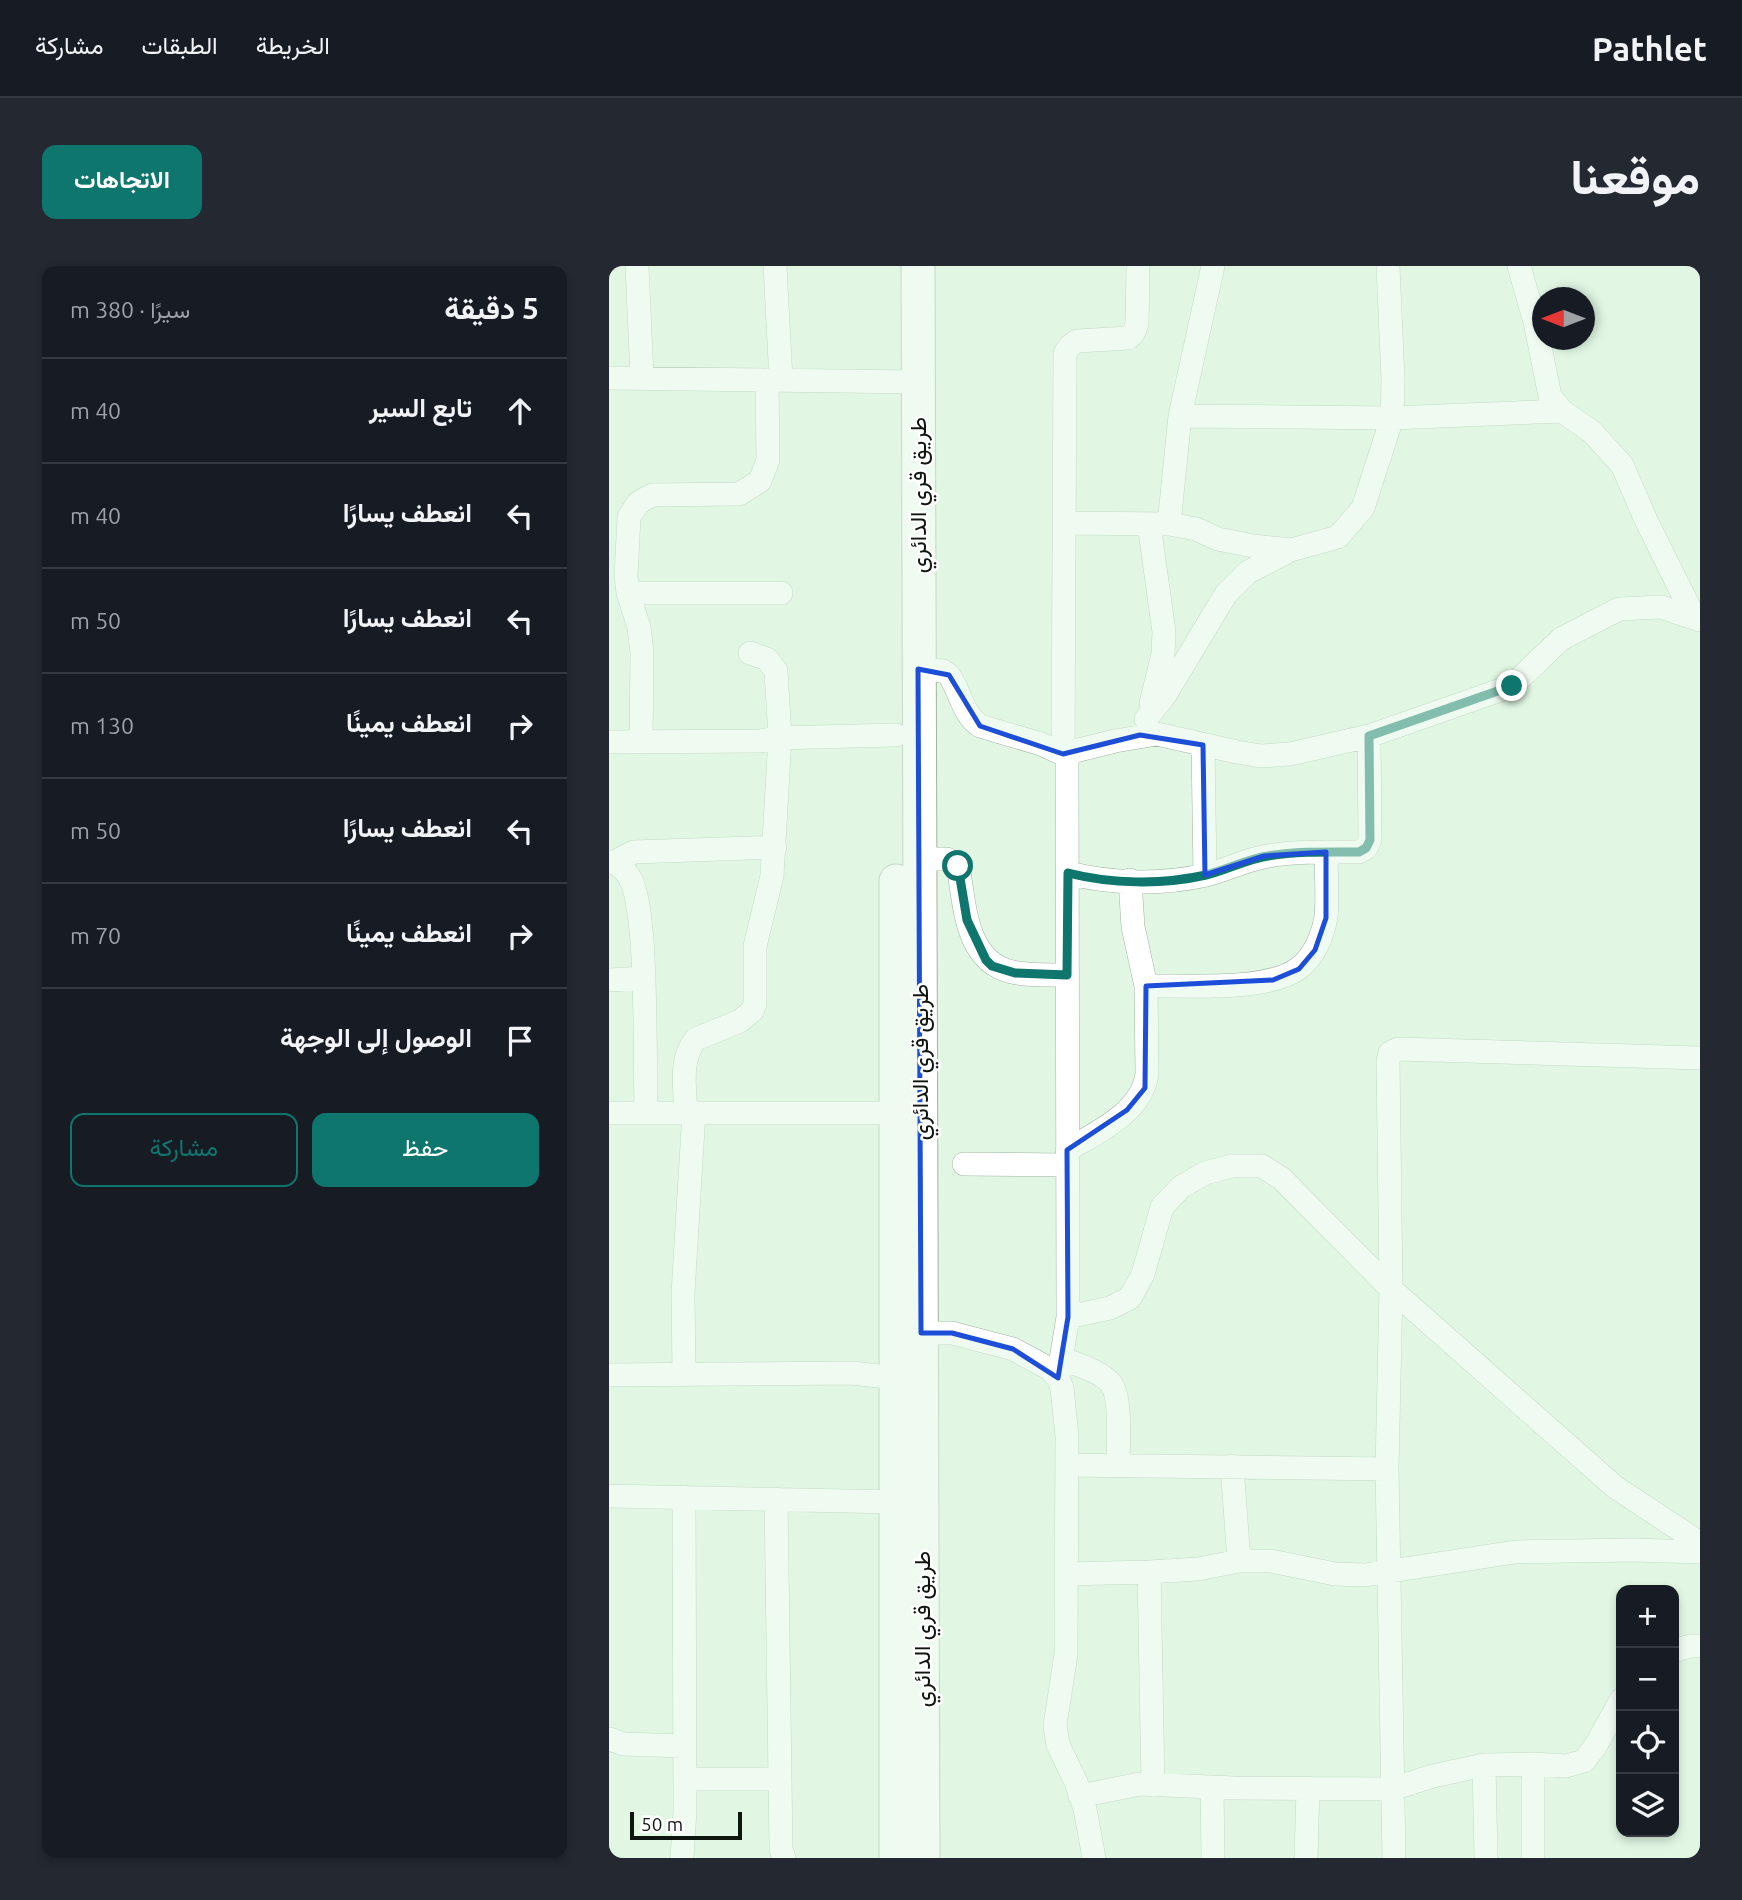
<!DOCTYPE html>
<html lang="ar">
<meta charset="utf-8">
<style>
body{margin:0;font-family:Ubuntu,Vazirmatn,sans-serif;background:#242831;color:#f1f3f6;direction:rtl}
.controls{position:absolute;right:21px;bottom:21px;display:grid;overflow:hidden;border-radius:14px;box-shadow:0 4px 10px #0003}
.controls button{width:63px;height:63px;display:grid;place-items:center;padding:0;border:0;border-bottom:2px solid #363941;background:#171b24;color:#f1f3f6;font:35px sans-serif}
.compass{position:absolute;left:923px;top:21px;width:63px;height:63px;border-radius:50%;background:#171b24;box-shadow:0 4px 10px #0003;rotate:270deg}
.scale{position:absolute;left:21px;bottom:18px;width:112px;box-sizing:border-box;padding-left:7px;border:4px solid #0e160f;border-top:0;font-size:19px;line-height:24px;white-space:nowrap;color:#0e160f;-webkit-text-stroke:5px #fff;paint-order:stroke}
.stop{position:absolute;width:21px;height:21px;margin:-16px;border:5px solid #0f766e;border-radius:50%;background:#fff}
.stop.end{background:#0f766e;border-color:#fff;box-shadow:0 2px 7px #0008}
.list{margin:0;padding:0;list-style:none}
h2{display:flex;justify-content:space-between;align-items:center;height:91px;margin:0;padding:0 28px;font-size:30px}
h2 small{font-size:23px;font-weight:400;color:#9ea1a6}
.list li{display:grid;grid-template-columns:46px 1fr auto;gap:21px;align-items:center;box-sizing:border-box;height:105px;padding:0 28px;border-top:2px solid #363941}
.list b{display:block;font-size:26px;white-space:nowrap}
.list em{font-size:23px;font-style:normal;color:#9ea1a6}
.actions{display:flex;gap:14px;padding:21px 28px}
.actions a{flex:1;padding:16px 0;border:2px solid #0f766e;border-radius:14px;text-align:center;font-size:24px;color:#0f766e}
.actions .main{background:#0f766e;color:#fff}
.icon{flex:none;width:38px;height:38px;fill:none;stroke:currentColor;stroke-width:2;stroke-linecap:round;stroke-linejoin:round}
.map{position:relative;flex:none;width:1091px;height:1592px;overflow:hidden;direction:ltr;border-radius:14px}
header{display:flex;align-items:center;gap:42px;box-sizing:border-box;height:98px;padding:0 35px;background:#171b24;border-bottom:2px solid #363941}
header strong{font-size:33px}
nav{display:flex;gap:38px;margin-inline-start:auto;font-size:24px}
.intro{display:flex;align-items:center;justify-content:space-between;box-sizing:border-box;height:168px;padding:0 42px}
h1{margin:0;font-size:49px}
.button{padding:18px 32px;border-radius:14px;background:#0f766e;color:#fff;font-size:24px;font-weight:700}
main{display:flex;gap:42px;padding:0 42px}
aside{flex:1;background:#171b24;border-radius:14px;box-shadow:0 4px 10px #0003}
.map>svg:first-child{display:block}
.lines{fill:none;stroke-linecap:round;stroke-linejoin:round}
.minor-casing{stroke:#9fb4a2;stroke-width:24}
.highway-casing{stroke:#9fb4a2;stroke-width:35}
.minor{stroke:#fff;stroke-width:23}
.highway{stroke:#fff;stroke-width:33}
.route{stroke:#0f766e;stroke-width:9}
.marked{fill:none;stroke:#1d4ed8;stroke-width:5;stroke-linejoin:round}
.labels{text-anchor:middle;stroke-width:5;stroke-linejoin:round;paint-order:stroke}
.street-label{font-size:23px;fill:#0e160f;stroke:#fff}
</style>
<header>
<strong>Pathlet</strong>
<nav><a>الخريطة</a><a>الطبقات</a><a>مشاركة</a></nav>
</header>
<div class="intro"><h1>موقعنا</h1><a class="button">الاتجاهات</a></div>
<main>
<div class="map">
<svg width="1091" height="1592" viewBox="0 0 1091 1592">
<rect width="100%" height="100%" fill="#e1f7e4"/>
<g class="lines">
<defs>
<path id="minor" d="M28 0 33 112
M166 0 172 114
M910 0 926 56 941 130 953 145 983 166 1013 199 1037 254 1085 351
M0 112 309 116
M571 150 783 152 953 145
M455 257 560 258 587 263 609 273 644 280 682 284
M540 258 555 366 554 388 542 437
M560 258 571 150 604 0
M19 327H172
M309 403 334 405 340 409C351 425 354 449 371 460L432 478 454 488 506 475 548 468 628 486 652 490 681 488 760 470 903 420 952 373 1010 343 1052 341 1091 354
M537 453 556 429 617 328 639 306 682 284 729 271 754 242 783 152 784 114 779 0
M32 475 33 387 30 361 19 327 17 310 20 251 29 237 43 229 130 228 151 215 159 194 158 114
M0 476 152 475 165 472 287 469
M594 479 596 609
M454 488 456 87 461 80 468 75 519 72 525 66 528 58 529 0
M310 593H338L349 600C356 639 356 695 403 706 420 710 440 709 458 709
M0 596C11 597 18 606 23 616 30 634 31 656 33 674 37 732 36 789 37 847
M5 596 25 586 166 581
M459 607C502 618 553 619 597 609 618 604 638 593 659 590 689 585 719 586 750 586L757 582 761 574 760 470
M0 714 35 712
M537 720C576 719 659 726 690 702 705 691 714 669 717 651 719 630 717 607 717 586
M0 847H287
M77 847C76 822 70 793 87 773L131 755 143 745 146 738V680L163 610 171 471 167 405 158 393 141 387
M458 884C489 866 533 846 538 808L537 720 524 661 521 614
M355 898 458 899
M459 1051 501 1042 521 1032 534 1008 553 941 572 921 596 907 623 900H653L672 912 782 1023 1006 1221 1091 1277
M312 1067H343L404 1083 441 1103 449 1112 453 1122 458 1170 457 1388 446 1459 449 1479 467 1516 476 1543 485 1592
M454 1093C469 1099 492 1105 502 1118 513 1131 509 1182 509 1200
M75 1107 74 1027 85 846
M0 1109 243 1107 287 1112
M449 1112 459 1051 458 488
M458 1199 778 1203
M623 1200 630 1295
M0 1230 286 1236
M167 1233 172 1583 175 1592
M540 1306 544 1519
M458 1308 540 1306 589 1303 630 1295H662L726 1308 756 1309 906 1286 1024 1284 1091 1286
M1065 1385 1081 1380H1091
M0 1473 15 1478 76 1480
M924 1498V1592
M875 1499 877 1592
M76 1513H171
M603 1522 604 1592
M471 1530 531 1518 625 1522 783 1523 824 1510 875 1499 924 1498 957 1500 975 1495 987 1479 1012 1434
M73 1592 76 1545 75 1231
M697 1592 699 1522
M785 1592 778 1203 782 1023 779 795 781 787 789 783 1091 792"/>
<path id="highway" d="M309 0 314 1592
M287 1592V615"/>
</defs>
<!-- minor casing -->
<use href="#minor" class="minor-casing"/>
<!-- highway casing -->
<use href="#highway" class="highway-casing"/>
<!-- minor -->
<use href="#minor" class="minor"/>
<!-- highway -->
<use href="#highway" class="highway"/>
</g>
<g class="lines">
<!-- route -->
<path class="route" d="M349 600 358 654 377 694 383 700 406 707 458 709 459 607C502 618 553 619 597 609 618 604 638 593 659 590 689 585 719 586 750 586L757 582 761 574 760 470 903 420"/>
</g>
<!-- marked area -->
<path d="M0 0H1091V1592H0ZM309 403 340 409 371 460 454 488 531 469 594 479 596 609 655 590 717 586V652L706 684 690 703 664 714 537 720 536 822 518 844 458 884 459 1051 449 1112 404 1083 343 1067H312Z" fill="#e1f7e4" fill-opacity=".55" fill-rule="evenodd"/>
<path class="marked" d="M309 403 340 409 371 460 454 488 531 469 594 479 596 609 655 590 717 586V652L706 684 690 703 664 714 537 720 536 822 518 844 458 884 459 1051 449 1112 404 1083 343 1067H312Z"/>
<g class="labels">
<!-- street labels -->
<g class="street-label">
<text transform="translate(309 229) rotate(-90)" y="8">طريق قري الدائري</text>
<text transform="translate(311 796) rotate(-90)" y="8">طريق قري الدائري</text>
<text transform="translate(313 1363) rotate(-90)" y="8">طريق قري الدائري</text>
</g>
</g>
</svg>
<div class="controls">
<button>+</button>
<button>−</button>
<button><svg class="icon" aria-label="locate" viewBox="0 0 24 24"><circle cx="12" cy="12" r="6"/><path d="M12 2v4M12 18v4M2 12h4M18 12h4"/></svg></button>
<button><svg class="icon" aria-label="layers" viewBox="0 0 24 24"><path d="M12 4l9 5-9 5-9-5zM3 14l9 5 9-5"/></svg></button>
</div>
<svg class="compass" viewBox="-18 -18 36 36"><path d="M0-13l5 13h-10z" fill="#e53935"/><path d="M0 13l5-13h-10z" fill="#9ea1a6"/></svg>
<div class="scale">50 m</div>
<div class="stop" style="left:349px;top:600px"></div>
<div class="stop end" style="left:903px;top:420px"></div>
</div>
<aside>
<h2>5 دقيقة<small>سيرًا · 380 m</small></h2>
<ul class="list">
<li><svg class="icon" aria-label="ahead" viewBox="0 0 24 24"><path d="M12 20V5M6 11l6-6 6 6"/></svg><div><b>تابع السير</b></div><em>40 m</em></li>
<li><svg class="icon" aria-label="left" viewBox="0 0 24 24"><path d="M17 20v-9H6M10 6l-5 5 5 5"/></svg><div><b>انعطف يسارًا</b></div><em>40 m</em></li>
<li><svg class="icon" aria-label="left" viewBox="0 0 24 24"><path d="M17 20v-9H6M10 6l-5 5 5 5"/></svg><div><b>انعطف يسارًا</b></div><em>50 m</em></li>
<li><svg class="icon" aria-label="right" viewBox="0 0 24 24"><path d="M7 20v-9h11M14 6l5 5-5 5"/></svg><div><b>انعطف يمينًا</b></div><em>130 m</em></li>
<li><svg class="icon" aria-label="left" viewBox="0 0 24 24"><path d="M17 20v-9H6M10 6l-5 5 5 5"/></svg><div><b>انعطف يسارًا</b></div><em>50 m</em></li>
<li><svg class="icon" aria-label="right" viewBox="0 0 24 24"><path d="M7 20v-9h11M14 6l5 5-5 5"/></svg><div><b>انعطف يمينًا</b></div><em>70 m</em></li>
<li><svg class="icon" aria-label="arrive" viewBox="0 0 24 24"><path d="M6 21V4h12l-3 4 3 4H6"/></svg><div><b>الوصول إلى الوجهة</b></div></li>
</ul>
<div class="actions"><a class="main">حفظ</a><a>مشاركة</a></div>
</aside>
</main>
